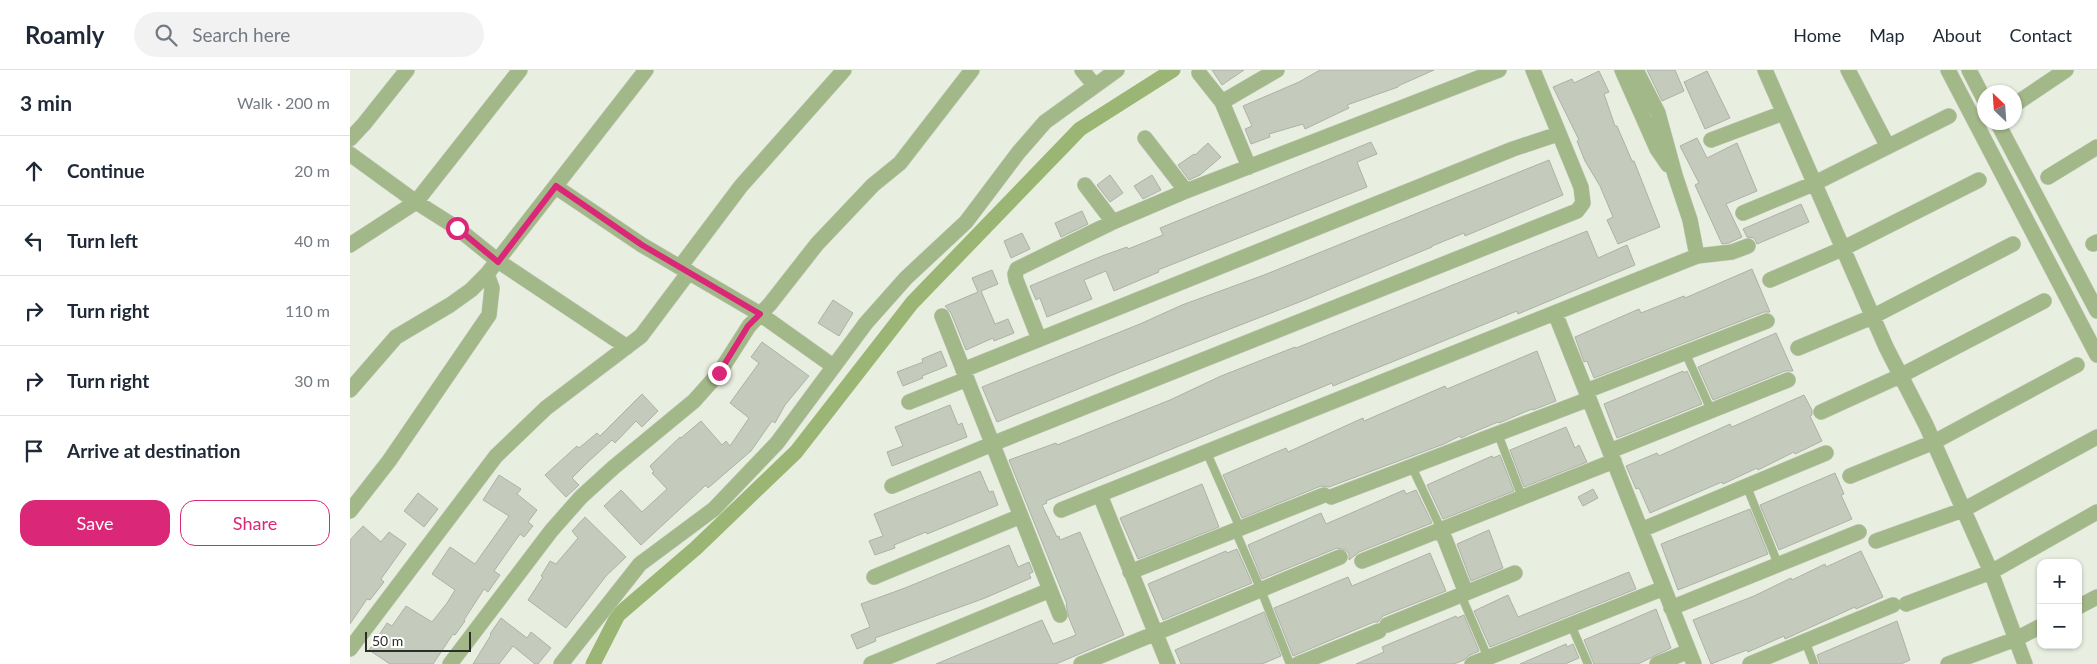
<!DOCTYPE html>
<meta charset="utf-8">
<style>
body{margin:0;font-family:Lato,sans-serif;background:#f2f2f3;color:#1f2937}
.controls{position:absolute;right:15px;bottom:15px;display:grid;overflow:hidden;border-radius:10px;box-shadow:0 1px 4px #0004}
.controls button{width:45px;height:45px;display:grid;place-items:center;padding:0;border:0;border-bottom:1px solid #e0e1e3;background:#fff;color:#1f2937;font:25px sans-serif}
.compass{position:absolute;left:1627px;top:15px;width:45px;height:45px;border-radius:50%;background:#fff;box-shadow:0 1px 4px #0004;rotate:335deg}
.scale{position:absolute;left:15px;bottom:12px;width:106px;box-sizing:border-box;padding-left:5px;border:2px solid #2c2e29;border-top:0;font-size:14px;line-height:18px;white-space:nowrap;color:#2c2e29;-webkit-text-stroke:4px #fff;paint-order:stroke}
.stop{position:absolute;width:15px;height:15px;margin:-11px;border:4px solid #db2777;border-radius:50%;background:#fff}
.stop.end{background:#db2777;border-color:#fff;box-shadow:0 1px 5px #0008}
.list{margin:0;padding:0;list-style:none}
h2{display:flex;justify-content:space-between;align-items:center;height:65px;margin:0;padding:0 20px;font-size:21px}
h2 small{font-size:16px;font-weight:400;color:#747a83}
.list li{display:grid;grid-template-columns:32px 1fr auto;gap:15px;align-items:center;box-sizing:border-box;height:70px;padding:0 20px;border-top:1px solid #e0e1e3}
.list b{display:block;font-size:19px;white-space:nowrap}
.list em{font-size:16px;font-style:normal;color:#747a83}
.actions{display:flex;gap:10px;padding:15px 20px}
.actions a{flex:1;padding:11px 0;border:1px solid #db2777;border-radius:15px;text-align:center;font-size:18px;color:#db2777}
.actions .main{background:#db2777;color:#fff}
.icon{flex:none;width:28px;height:28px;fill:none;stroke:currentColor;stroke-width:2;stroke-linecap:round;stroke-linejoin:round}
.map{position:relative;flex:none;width:1747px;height:594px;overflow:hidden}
header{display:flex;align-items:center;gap:30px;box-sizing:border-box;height:70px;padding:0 25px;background:#fff;border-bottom:1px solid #e0e1e3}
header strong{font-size:24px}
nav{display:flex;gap:28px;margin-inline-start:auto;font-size:18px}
.search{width:350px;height:45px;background:#f2f2f3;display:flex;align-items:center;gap:12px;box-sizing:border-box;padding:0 18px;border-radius:28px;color:#747a83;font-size:19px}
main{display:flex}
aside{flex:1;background:#fff}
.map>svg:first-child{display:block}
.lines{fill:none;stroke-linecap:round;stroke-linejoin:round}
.canal{stroke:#9ab574;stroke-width:15}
.building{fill:#c4cbbd;stroke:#acb2a5}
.service-casing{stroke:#c6ccc0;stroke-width:9}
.minor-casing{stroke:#c6ccc0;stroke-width:16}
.service{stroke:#a3b889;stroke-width:8}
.minor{stroke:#a3b889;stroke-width:15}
.route{stroke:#db2777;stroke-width:6}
</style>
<header>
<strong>Roamly</strong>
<div class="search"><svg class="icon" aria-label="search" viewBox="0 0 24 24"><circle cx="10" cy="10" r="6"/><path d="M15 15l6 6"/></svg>Search here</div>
<nav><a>Home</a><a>Map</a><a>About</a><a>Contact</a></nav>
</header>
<main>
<aside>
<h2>3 min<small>Walk · 200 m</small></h2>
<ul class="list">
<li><svg class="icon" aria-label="ahead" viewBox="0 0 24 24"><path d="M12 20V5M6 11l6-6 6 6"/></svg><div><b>Continue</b></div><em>20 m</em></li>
<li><svg class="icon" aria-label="left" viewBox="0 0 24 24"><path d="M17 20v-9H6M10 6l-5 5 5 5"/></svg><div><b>Turn left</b></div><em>40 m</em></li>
<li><svg class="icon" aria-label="right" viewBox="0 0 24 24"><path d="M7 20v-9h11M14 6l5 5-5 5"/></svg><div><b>Turn right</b></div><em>110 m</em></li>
<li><svg class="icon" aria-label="right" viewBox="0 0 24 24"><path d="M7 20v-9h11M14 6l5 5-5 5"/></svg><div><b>Turn right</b></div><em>30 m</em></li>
<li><svg class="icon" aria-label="arrive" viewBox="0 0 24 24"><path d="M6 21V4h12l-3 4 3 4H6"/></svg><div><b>Arrive at destination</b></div></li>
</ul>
<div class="actions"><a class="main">Save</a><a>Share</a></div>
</aside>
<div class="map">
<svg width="1747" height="594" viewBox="0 0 1747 594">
<rect width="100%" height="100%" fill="#e8efe1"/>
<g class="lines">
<!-- canal -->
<path class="canal" d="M243 594 268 545 346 478 446 382 562 233 730 59 823 0"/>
</g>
<!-- building -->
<path class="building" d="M862 0H894L872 15Z
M970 0H1084L1048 16V17L997 35 999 38 955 59 953 54 919 64 920 67 901 74 895 59 902 56 893 36 949 12Z
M1297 0H1325L1334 21 1312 31Z
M1249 1 1259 22 1254 24 1265 56H1267L1282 91H1284L1310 157 1268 174 1257 150 1263 147 1250 116 1235 91 1227 71 1229 70 1203 17 1222 9 1224 13Z
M1357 1 1380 48 1355 59 1334 12Z
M1347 68 1357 88 1387 73 1407 121 1376 134 1392 167 1379 173 1372 174 1345 115 1349 113 1330 76Z
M1021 72 1027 84 1007 92 1017 117 808 200 809 202 764 221 756 201 734 210 742 229 697 247 690 228 686 230 680 216 752 186 777 177 778 179 813 165 810 158Z
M858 73 871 87 850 105 839 110 828 95 844 84 845 85Z
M1199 90 1213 125 1115 166 1114 163 1082 176V177L952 231 775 300 647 352 632 317 790 254 832 235 914 205Z
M760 105 773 123 760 132 747 115Z
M802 105 811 120 793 129 784 116Z
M1451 134 1459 152 1407 174 1404 168 1397 167 1393 159Z
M732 141 738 154 711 167 705 153Z
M1237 161 1248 188 1277 175 1285 195 1168 244 1167 241 983 316 982 313 696 431 697 433 692 435 707 467 709 466 710 470 730 462 774 565 706 594H586L692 550 703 574 726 565 719 548 716 534H717L659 390 706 373 707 375 820 330 871 306 945 277 946 278Z
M672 163 680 179 661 188 654 171Z
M1402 199 1420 242H1414L1244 308 1237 291 1234 292 1225 267 1289 239 1291 243 1334 226 1335 228Z
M642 200 648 214 631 221 645 254 658 249 664 263 644 271 643 268 616 280 601 243 595 236 628 222 622 208Z
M483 230 503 243 489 266 468 253Z
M1426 263 1443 301H1435L1363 330 1348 297Z
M412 272 459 306 435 335 425 353 422 351 401 381 358 418 356 415 291 475 254 436 271 420 292 442 317 419 302 403 304 402 300 396 330 367 331 368 351 351 372 375 376 371 380 376 399 348 380 333 409 293 401 287Z
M591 281 597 296 572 306 573 308 553 316 547 302 573 292 572 289Z
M1187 281 1206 331 1183 340 1182 339 1149 353 1148 352 1119 364 1111 368 1110 366 1094 374 979 417 971 416 892 448 873 405 936 378 938 382 1013 348 1014 351 1095 316 1097 319Z
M1333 301 1334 303 1337 301 1352 334 1267 368 1254 334Z
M292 324 308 341 292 357 286 351 265 373 262 370 237 393 222 408 229 415 216 427 195 405 227 376 229 378 247 363 250 366Z
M1454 325 1462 340V345L1460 346 1472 371 1445 384 1444 382 1408 400 1407 398 1373 414 1372 412 1300 443 1289 418 1286 419 1276 396 1307 383 1309 386 1380 354 1382 357Z
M600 335 608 355 612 353 617 367 542 396 537 382 553 376 545 357Z
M1216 357 1225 378 1229 375 1237 392 1174 417 1160 380Z
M1150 385 1164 421 1093 449 1077 415 1142 386 1143 388Z
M630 401 639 422 643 421 648 435 577 464 576 462 544 475 545 478 525 485 519 471 533 466 524 444Z
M1485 403 1494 424 1491 425 1502 449 1429 480 1410 435Z
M149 405 171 419 167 424 187 440 178 452 183 456 174 467 170 464 144 501 150 505 138 522 134 519 114 550 115 551 105 565 103 564 83 594H40L19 580 37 553 42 556 56 536 82 552 97 533 105 520 82 504 100 477 125 494 159 446 133 430Z
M852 414 869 457 788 489 770 448Z
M1243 419 1248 428 1233 436 1228 427Z
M1054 420 1056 424 1066 420 1082 453 1009 482 999 490V484L996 480 987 478 912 509 898 475 971 443 976 454Z
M68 423 88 439 74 457 54 441Z
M1400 439 1418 484 1328 520 1311 474Z
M235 447 276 487 256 506 216 558 178 530 193 507 191 506 200 491 206 494 228 468 222 461Z
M13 456 31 472 39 462 56 474 31 509 34 512 20 530 17 529 0 554V470Z
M1139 460 1153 498 1121 511 1107 474Z
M659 475 668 497 679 492 683 502 679 504 681 508 635 528 525 568 526 571 507 579 501 565 520 557 511 534 555 518Z
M887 479 902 513 813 550 798 514 876 481 877 483Z
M1511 481 1533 527 1506 539 1505 537 1435 569 1434 566 1398 582 1397 580 1361 594 1343 550 1404 526 1441 508 1442 510 1475 494 1476 497Z
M1080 483 1096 521 1033 546 1028 552H1024L943 586 924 538 998 507 1002 516Z
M1279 502 1286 519 1140 577 1124 541 1158 525 1168 547Z
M1306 539 1321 578 1288 594H1244L1234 570Z
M914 542 931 586 912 594H831L825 580Z
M1114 545 1129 581 1118 586 1114 590 1104 594H1006L1034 582 1032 577 1106 546 1107 548Z
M151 548 177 568 181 562 201 578 188 594H185L163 576 149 594H123L141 565 140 564Z
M1547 551 1560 590 1551 594H1470L1467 585Z
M1216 574 1217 577 1223 574 1229 588 1215 594H1170Z"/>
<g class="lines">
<defs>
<path id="service" d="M1335 282 1361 340
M1148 364 1172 427
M857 383 890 458
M1062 397 1091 459
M1397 417 1428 494
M885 460 911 520 940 594
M1111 525 1139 590
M1221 555 1238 594
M1455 571 1464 594"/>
<path id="minor" d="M732 0 745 16
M1272 0 1307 79 1318 95
M1286 0 1308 43 1325 105 1340 150 1347 186
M1415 0 1536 277 1576 355 1641 502 1675 594
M1498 0 1537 75
M1598 0 1747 285
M1619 0 1634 29
M849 3 872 32 899 97
M872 32 927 0
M1664 35 1716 0
M1647 52 1747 241
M795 68 836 121
M0 69 14 54 57 0
M1361 70 1433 43
M0 84 66 132 107 158 148 191 277 277
M1698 107 1747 77
M735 115 763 152
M206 117 292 175 410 244 483 296
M1393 143 1463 114 1599 46
M1743 174 1747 172
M0 175 66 132 170 0
M330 197 391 116 494 0
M1420 210 1492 179 1629 110
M1205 243 1344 594
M592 246 710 545
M689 269 666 210 665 204 667 199 763 152 836 121 1149 0
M1448 278 1522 247 1663 174
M613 300 1163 79 1208 64
M0 320 46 267 100 235 121 220 137 204 296 0
M1236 321 1417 251
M559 332 617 309
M1471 342 1550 306 1694 231
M1260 381 1438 310
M1500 406 1584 372 1727 295
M542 416 642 374 1227 141 1233 133 1231 117 1183 0
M750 425 818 594
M981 427 1239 329
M711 440 1347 186 1382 182 1398 176
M0 441 39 391 139 245 142 218 137 204
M1091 459 1116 523
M1291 460 1476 383
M1526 471 1613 440 1747 367
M1012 491 1264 391
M780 502 974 425
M524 507 671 446
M1556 534 1641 502 1747 442
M1728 537 1747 527
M1321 538 1509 462
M1037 555 1165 503
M0 579 146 386 196 338 291 266 339 202
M100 594 201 461 231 427 264 397 344 331 369 303 399 256 420 234 467 174 523 115 550 93 622 0
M211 594 290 494 364 439 427 373 516 253 556 208 616 152 668 83 695 52 767 0
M521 594 700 520
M731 594 990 487
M948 594 1029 561
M1122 594 1314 518
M1307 594 1339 581
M1400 594 1543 535
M1598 594 1666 569 1691 556"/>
</defs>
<!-- service casing -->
<use href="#service" class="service-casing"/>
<!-- minor casing -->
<use href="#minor" class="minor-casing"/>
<!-- service -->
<use href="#service" class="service"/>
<!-- minor -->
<use href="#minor" class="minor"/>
</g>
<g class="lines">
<!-- route -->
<path class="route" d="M107 158 148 192 206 116 292 175 410 244 398 256 369 303"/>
</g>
</svg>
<div class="controls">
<button>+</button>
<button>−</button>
</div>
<svg class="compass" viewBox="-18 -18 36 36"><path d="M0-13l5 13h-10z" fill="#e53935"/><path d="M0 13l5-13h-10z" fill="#747a83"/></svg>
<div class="scale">50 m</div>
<div class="stop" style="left:107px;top:158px"></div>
<div class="stop end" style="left:369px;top:303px"></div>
</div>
</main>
